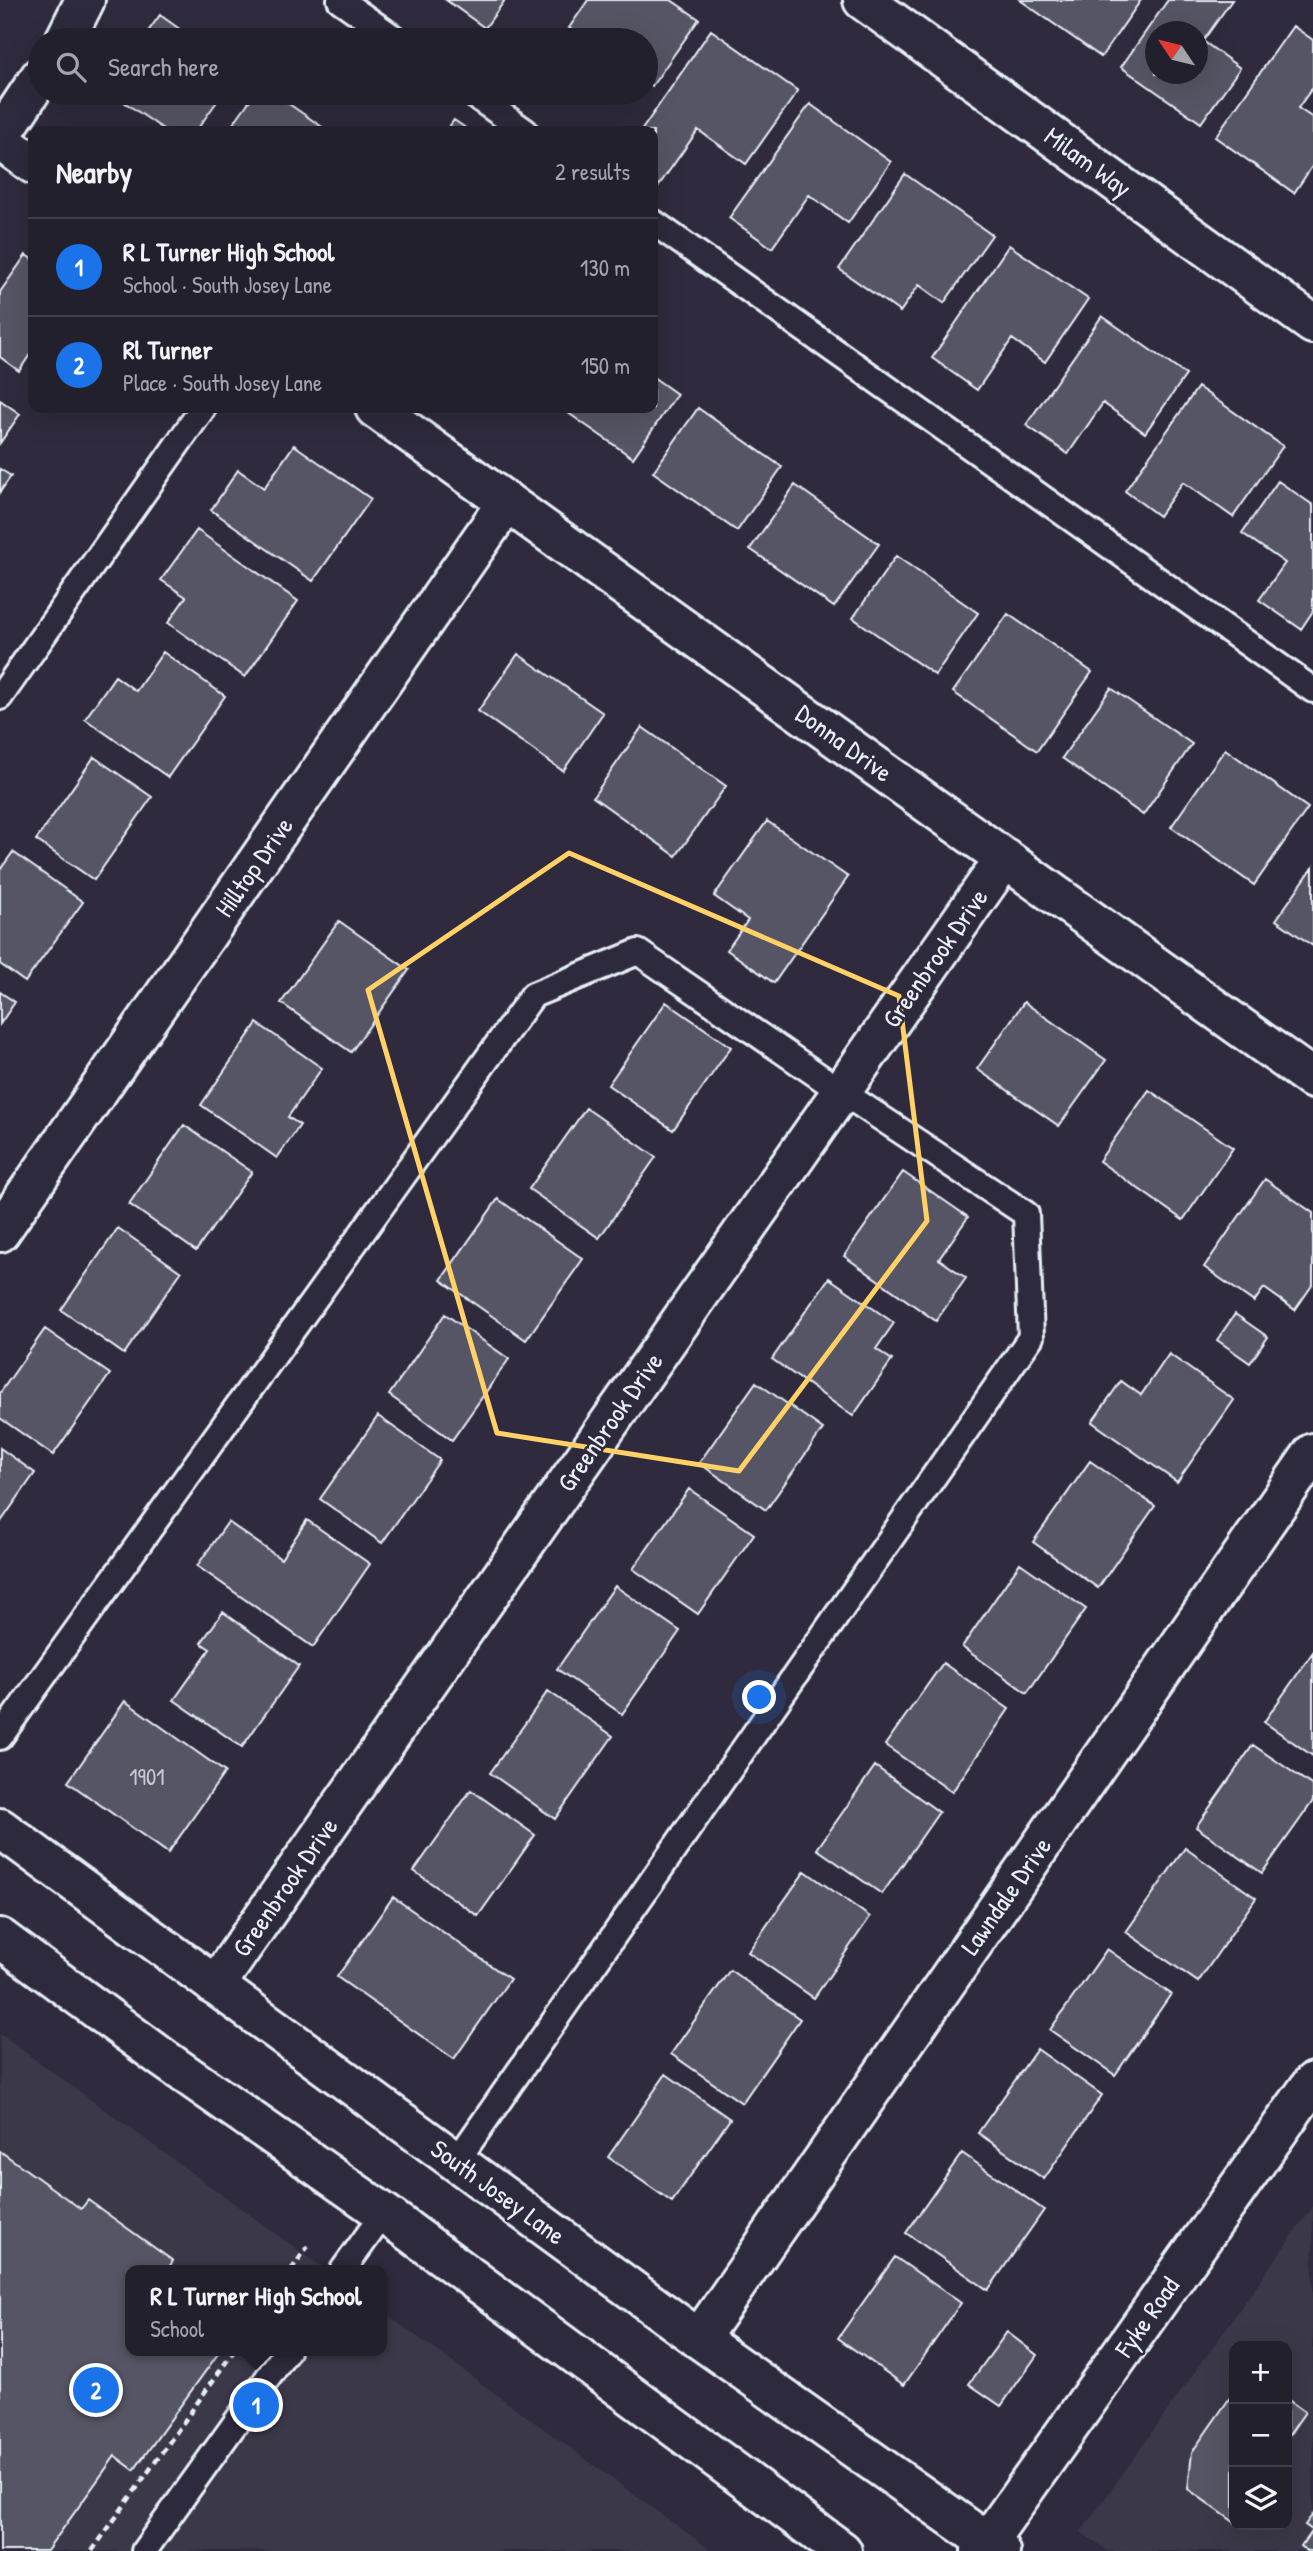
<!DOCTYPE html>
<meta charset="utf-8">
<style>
body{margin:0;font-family:"Patrick Hand",sans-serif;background:#2b2836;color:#f1f3f6}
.controls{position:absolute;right:21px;bottom:21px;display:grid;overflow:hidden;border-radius:14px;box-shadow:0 7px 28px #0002}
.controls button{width:63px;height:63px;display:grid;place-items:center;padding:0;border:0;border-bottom:2px solid #403e4a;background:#23202e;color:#f1f3f6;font:35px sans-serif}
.compass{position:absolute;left:1145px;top:21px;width:63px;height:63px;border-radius:50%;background:#23202e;box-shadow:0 7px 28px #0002;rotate:305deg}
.you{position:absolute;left:760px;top:1698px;width:24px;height:24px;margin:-18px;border:5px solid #fff;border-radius:50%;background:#1a73e8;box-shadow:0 0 0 10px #1a73e833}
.badge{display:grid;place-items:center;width:46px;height:46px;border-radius:50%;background:#1a73e8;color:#fff;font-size:23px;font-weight:700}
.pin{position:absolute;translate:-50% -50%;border:4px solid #fff;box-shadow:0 2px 7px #0006}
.popup{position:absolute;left:125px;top:2265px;width:262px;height:91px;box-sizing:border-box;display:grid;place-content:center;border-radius:14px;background:#23202e;filter:drop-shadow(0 2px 5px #0005);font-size:23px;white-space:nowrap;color:#a3a3aa}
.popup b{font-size:26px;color:#f1f3f6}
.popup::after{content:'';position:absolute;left:50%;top:100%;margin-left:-14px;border:14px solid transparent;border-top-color:#23202e}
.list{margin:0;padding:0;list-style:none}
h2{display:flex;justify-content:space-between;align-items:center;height:91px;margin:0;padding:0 28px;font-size:30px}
h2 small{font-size:23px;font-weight:400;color:#a3a3aa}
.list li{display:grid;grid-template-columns:46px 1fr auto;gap:21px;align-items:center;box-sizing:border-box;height:98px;padding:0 28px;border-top:2px solid #403e4a}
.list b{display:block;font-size:26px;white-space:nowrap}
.list p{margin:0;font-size:23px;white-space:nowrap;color:#a3a3aa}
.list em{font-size:23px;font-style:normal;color:#a3a3aa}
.icon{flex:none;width:38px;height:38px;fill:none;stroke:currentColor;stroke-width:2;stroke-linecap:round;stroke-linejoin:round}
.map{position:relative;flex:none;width:1313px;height:2551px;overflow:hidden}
.search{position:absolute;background:#23202e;box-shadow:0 7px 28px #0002;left:28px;top:28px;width:630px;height:77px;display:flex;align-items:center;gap:18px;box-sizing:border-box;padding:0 24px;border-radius:38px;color:#a3a3aa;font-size:26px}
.panel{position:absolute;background:#23202e;box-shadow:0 7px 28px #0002;left:28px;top:126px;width:630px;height:287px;border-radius:14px}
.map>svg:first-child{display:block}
.built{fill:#3b3749;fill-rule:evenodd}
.building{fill:#575565;stroke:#e8f1f8;stroke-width:2;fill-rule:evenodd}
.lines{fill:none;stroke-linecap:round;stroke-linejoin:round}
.lane-casing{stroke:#e8f1f8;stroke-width:30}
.street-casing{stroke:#e8f1f8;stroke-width:44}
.secondary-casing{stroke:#e8f1f8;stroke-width:44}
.path{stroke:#e8f1f8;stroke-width:4.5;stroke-dasharray:7 5;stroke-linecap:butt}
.lane{stroke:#2f2a3d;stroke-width:24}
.street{stroke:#2f2a3d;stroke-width:38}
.secondary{stroke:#2f2a3d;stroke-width:38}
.marked{fill:none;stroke:#ffd166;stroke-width:5;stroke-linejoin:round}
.labels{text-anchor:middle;stroke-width:5;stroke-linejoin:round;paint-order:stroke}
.number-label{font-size:23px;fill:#c4cad3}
.street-label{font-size:26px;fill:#e8f1f8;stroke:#2f2a3d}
</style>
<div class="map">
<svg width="1313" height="2551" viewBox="0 0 1313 2551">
<rect width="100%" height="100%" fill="#2f2a3d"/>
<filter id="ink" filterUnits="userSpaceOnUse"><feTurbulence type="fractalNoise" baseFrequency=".0143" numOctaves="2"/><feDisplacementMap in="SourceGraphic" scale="14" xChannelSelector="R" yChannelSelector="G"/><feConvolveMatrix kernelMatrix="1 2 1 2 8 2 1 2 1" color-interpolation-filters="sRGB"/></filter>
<g filter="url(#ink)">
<!-- built -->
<path class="built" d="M0 2034 326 2270H130V2351H382V2311L712 2551H0Z
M1313 2206V2551H1107L1081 2532ZM1234 2346H1287V2525H1234Z"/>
<!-- building -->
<path class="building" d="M446 0H505L485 28Z
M588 0H671L699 19 652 86 646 82V40H587L569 28Z
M1020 0H1141L1101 57Z
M1168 0H1232L1203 41 1240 68 1201 123 1121 67ZM1156 32H1198V74H1156Z
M160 15 195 40H142Z
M1293 26 1313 40V87L1298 108 1313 118V165L1294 193 1215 137Z
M711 30 798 91 746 164 698 130 657 188 653 185V131H641Z
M111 93H223L196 131H166Z
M255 93H273L328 131H228Z
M810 104 891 162 848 223 809 195 772 248 729 218Z
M454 120 470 131H446Z
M905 174 992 235 944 303 919 285 900 312 839 269Z
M1009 245 1088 299 1045 362 1012 339 977 390 932 358Z
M26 255 33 260V350L19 371 0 357V292Z
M1102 316 1186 375 1145 433 1103 403 1068 454 1026 425Z
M653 377 677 394 633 458 561 408H653Z
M1198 387 1283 446 1233 517 1183 482 1159 516 1125 491Z
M0 400 20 414 0 443Z
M698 408 782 467 737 531 653 472Z
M294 445 371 499 313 581 211 510 238 470 264 488Z
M0 469 11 476 0 492Z
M1278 481 1313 505V611L1301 629 1259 600 1285 563 1242 533Z
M795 485 879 544 834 607 750 549Z
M197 530 298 601 245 677 168 623 186 597 161 580Z
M896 556 978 613 935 675 853 618Z
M1008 614 1092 672 1037 751 953 692Z
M163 652 225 696 168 777 85 719 115 676 136 691Z
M518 654 603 713 563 771 478 711Z
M1111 688 1192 744 1143 815 1062 758Z
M642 727 726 786 676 856 593 797Z
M1225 749 1308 808 1254 885 1171 827Z
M94 757 152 797 94 880 36 840Z
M767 821 848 877 774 983 727 950 748 920 714 896Z
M13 852 83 902 25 982 0 964V870Z
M1313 867V946L1276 920Z
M339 921 409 970 351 1052 281 1003Z
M0 992 15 1002 0 1024Z
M666 1002 731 1047 673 1130 608 1085Z
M1024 1002 1106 1060 1059 1126 977 1069Z
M257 1023 322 1068 288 1117 300 1125 277 1158 201 1105Z
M1149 1090 1233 1148 1183 1220 1099 1161Z
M586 1108 656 1157 599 1238 529 1189Z
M184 1125 252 1172 196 1251 129 1204Z
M903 1172 968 1217 939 1259 966 1278 936 1321 844 1256Z
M1265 1179 1313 1213V1284L1295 1310 1264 1288 1254 1302 1204 1267Z
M498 1199 583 1259 526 1340 441 1280Z
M118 1228 181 1272 124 1354 61 1310Z
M829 1278 894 1323 876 1349 892 1360 853 1416 772 1359Z
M445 1314 509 1359 452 1440 389 1395Z
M1235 1314 1268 1337 1250 1363 1217 1340Z
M45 1329 110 1374 53 1455 0 1418V1393Z
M1169 1354 1234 1400 1177 1482 1092 1422 1121 1381 1141 1395Z
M756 1382 823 1429 766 1510 699 1463Z
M378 1416 440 1460 382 1543 320 1499Z
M0 1448 35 1473 0 1523Z
M1090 1461 1155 1506 1098 1588 1033 1542Z
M689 1489 754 1534 698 1614 633 1569Z
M307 1520 370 1564 313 1647 197 1566 228 1522 281 1559Z
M1020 1563 1086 1609 1027 1693 962 1647Z
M615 1586 680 1631 622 1714 557 1669Z
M223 1612 299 1666 242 1747 174 1700 210 1649 201 1643Z
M1313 1652V1756L1264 1722Z
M943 1663 1009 1709 952 1792 885 1745Z
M548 1691 613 1736 555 1819 490 1773Z
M125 1701 225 1772 168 1853 68 1782Z
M1253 1745 1313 1786V1801L1262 1873 1196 1827Z
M875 1766 939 1812 882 1894 817 1849Z
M471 1790 535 1835 478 1916 414 1871Z
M1185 1848 1256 1898 1198 1982 1126 1932Z
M805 1871 870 1917 814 1998 748 1952Z
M393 1897 510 1979 454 2059 337 1977Z
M1107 1949 1171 1994 1115 2075 1050 2030Z
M730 1970 800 2019 742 2103 671 2054Z
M1037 2049 1102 2095 1044 2179 978 2133Z
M666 2074 730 2119 672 2202 608 2157Z
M0 2151 81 2209 88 2200 173 2261 167 2270H130V2351H220L134 2470 115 2456 47 2551H0Z
M962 2153 1044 2210 988 2290 906 2233Z
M895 2257 961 2303 904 2385 838 2338Z
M1007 2332 1037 2355 1001 2406 969 2384Z
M1234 2392V2522L1188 2489 1192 2452Z
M1287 2399 1305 2412 1287 2438Z
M1313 2514V2551H1307L1301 2546 1312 2530 1305 2525Z"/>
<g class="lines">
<defs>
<path id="lane" d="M340 0 397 40
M471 93 525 131
M653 222 1313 690
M0 697 203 408
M0 1737 533 995 638 952 842 1092 1026 1214 1031 1337 456 2162
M343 2270 384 2213
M144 2551 287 2351"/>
<path id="street" d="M863 0 1313 324
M0 140 33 164
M375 408 1313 1079
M0 1232 507 502
M215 1986 1005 858
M699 2339 1313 1453"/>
<path id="secondary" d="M65 40 85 0
M0 137 40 77
M0 1828 699 2339 1000 2551
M0 1938 164 2059 384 2213 842 2551
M981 2551 1313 2082"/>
</defs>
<!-- lane casing -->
<use href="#lane" class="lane-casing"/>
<!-- street casing -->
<use href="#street" class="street-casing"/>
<!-- secondary casing -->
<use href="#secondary" class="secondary-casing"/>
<!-- path -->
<path class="path" d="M291 2270 308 2246
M92 2551 234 2351"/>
<!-- lane -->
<use href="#lane" class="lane"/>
<!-- street -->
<use href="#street" class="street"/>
<!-- secondary -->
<use href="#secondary" class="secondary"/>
</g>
</g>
<!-- marked area -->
<path class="marked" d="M569 853 899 996 927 1221 739 1471 497 1433 368 990Z"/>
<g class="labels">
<!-- number labels -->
<g class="number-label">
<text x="147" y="1785">1901</text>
</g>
<!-- street labels -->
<g class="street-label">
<text transform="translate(1088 162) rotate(36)" y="9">Milam Way</text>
<text transform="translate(844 743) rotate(36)" y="9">Donna Drive</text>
<text transform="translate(254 867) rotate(-55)" y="9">Hilltop Drive</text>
<text transform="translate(935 958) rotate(-55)" y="9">Greenbrook Drive</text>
<text transform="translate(610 1422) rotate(-55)" y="9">Greenbrook Drive</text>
<text transform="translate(285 1887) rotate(-55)" y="9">Greenbrook Drive</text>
<text transform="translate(1006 1896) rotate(-55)" y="9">Lawndale Drive</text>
<text transform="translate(498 2192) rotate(36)" y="9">South Josey Lane</text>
<text transform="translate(1147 2317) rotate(-55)" y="9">Fyke Road</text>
</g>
</g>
</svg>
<div class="controls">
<button>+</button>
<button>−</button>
<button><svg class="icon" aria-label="layers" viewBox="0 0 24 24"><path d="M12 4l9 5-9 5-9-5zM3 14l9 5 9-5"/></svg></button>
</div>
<svg class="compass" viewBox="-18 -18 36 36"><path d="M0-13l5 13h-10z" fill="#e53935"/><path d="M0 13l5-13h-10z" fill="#a3a3aa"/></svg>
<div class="you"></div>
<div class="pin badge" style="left:256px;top:2405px">1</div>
<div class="popup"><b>R L Turner High School</b>School</div>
<div class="pin badge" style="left:96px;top:2390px">2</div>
<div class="search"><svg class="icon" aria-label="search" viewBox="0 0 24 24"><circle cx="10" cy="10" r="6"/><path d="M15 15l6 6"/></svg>Search here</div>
<section class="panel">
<h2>Nearby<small>2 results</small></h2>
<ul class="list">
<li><span class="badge">1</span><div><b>R L Turner High School</b><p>School · South Josey Lane</p></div><em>130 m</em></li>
<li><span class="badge">2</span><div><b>Rl Turner</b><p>Place · South Josey Lane</p></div><em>150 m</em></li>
</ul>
</section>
</div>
